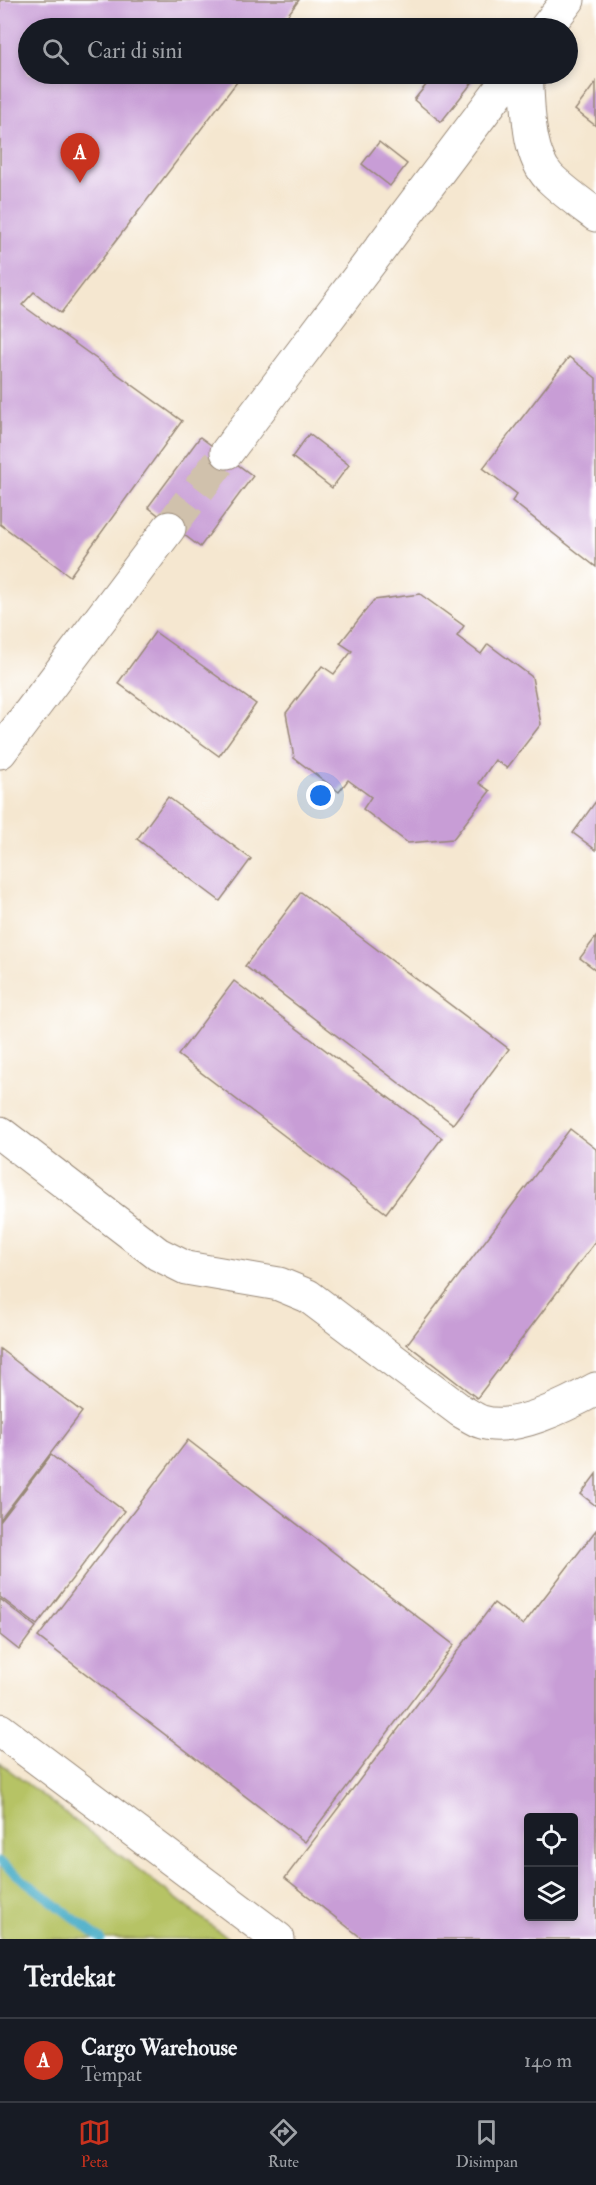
<!DOCTYPE html>
<html lang="id">
<style>
body{margin:0;font-family:"IM FELL Double Pica",serif;background:#242831;color:#f1f3f6}
.controls{position:absolute;right:18px;bottom:18px;display:grid;overflow:hidden;border-radius:6px;box-shadow:0 3px 9px #0003}
.controls button{width:54px;height:54px;display:grid;place-items:center;padding:0;border:0;border-bottom:2px solid #363941;background:#171b24;color:#f1f3f6;font:30px sans-serif}
.you{position:absolute;left:321px;top:796px;width:21px;height:21px;margin:-15px;border:4px solid #fff;border-radius:50%;background:#1a73e8;box-shadow:0 0 0 9px #1a73e833}
.badge{display:grid;place-items:center;width:39px;height:39px;border-radius:50%;background:#c8321e;color:#fff;font-size:20px;font-weight:700}
.pin{position:absolute;translate:-50% -50px;filter:drop-shadow(0 2px 3px #0008)}
.pin::after{content:'';position:absolute;top:32px;width:21px;height:18px;background:inherit;clip-path:polygon(0 0,100% 0,50% 100%)}
.list{margin:0;padding:0;list-style:none}
h2{display:flex;justify-content:space-between;align-items:center;height:78px;margin:0;padding:0 24px;font-size:26px}
h2 small{font-size:20px;font-weight:400;color:#9ea1a6}
.list li{display:grid;grid-template-columns:39px 1fr auto;gap:18px;align-items:center;box-sizing:border-box;height:84px;padding:0 24px;border-top:2px solid #363941}
.list b{display:block;font-size:22px;white-space:nowrap}
.list p{margin:0;font-size:20px;white-space:nowrap;color:#9ea1a6}
.list em{font-size:20px;font-style:normal;color:#9ea1a6}
.icon{flex:none;width:33px;height:33px;fill:none;stroke:currentColor;stroke-width:2;stroke-linecap:round;stroke-linejoin:round}
.map{position:relative;flex:none;width:596px;height:1939px;overflow:hidden}
.search{position:absolute;background:#171b24;box-shadow:0 3px 9px #0003;left:18px;right:18px;top:18px;height:66px;display:flex;align-items:center;gap:15px;box-sizing:border-box;padding:0 21px;border-radius:33px;color:#9ea1a6;font-size:22px}
.sheet{height:162px;background:#171b24}
nav{display:flex;justify-content:space-around;align-items:center;box-sizing:border-box;height:84px;border-top:2px solid #363941;background:#171b24;font-size:16px;color:#9ea1a6}
nav a{display:grid;justify-items:center;gap:3px}
nav .on{color:#c8321e}
.map>svg:first-child{display:block}
.green{fill:#b6c365;stroke:#787642;stroke-width:1.5}
.lines{fill:none;stroke-linecap:round;stroke-linejoin:round}
.stream{stroke:#49adc8;stroke-width:9}
.building{fill:#c89dd6;fill-rule:evenodd}
.minor-tunnel{stroke:#d0c1ac;stroke-width:33;stroke-dasharray:33 16;stroke-linecap:butt}
.minor-casing{stroke:#988877;stroke-width:35}
.minor{stroke:#fff;stroke-width:33}
</style>
<div class="map">
<svg width="596" height="1939" viewBox="0 0 596 1939">
<rect width="100%" height="100%" fill="#fff"/>
<filter id="ink" filterUnits="userSpaceOnUse"><feTurbulence type="fractalNoise" baseFrequency=".0167" numOctaves="2"/><feDisplacementMap in="SourceGraphic" scale="12" xChannelSelector="R" yChannelSelector="G"/><feConvolveMatrix kernelMatrix="1 2 1 2 8 2 1 2 1" color-interpolation-filters="sRGB"/></filter>
<filter id="wash" filterUnits="userSpaceOnUse"><feTurbulence type="fractalNoise" baseFrequency=".008" numOctaves="4" result="noise"/><feDisplacementMap in="SourceGraphic" scale="24" xChannelSelector="R" yChannelSelector="G"/><feGaussianBlur stdDeviation="1.35" result="paint"/><feColorMatrix in="noise" values="0 0 0 0 0 0 0 0 0 0 0 0 0 0 0 0 0 1.4 0 .05"/><feComposite in="paint" operator="in"/></filter>
<g filter="url(#wash)">
<rect width="100%" height="100%" fill="#f5e7d0"/>
<!-- green -->
<path class="green" d="M0 1763 229 1939H0Z"/>
<g class="lines">
<!-- stream -->
<path class="stream" d="M0 1862 101 1939"/>
</g>
<g id="blocks">
<!-- building -->
<path class="building" d="M0 0H299L278 28H28V74H243L61 313 34 292 22 305 182 421 70 576 0 524Z
M435 74H479L441 122 414 100Z
M596 82V126L575 110Z
M379 142 407 164 390 186 362 164Z
M569 357 596 378V567L512 501 517 494 483 468Z
M309 434 349 465 332 488 292 457Z
M200 437 253 476 200 547 148 507Z
M420 594 464 626 457 636 481 654 488 644 532 677 541 724 507 768 495 760 479 783 490 791 453 839 408 843 363 809 371 797 348 780 339 792 294 758 286 713 322 666 334 674 352 651 340 643 374 600Z
M155 632 256 704 219 756 118 683Z
M168 797 251 859 220 901 137 839Z
M596 801V850L573 833Z
M301 892 509 1049 453 1124 245 966Z
M596 937V970L580 958Z
M234 981 442 1138 386 1213 178 1055Z
M570 1129 596 1149V1241L477 1398 407 1344Z
M0 1349 82 1412 0 1520Z
M188 1440 454 1645 305 1842 38 1637Z
M51 1455 124 1511 37 1625 0 1597V1522Z
M596 1474V1506L581 1494Z
M596 1530V1939H363L285 1878 494 1603 523 1625ZM528 1818H574V1916H528Z
M0 1599 36 1627 19 1650 0 1635Z"/>
</g>
</g>
<g filter="url(#ink)">
<use href="#blocks" fill-opacity="0" stroke="#988877" stroke-width="1.5"/>
<g class="lines">
<!-- minor-tunnel -->
<path class="minor-tunnel" d="M169 528 227 452"/>
<defs>
<path id="minor" d="M546 28 568 0
M526 74C529 105 526 152 549 177 563 191 580 203 596 215
M227 452 512 74
M0 752 169 528
M0 1133 158 1254 186 1268 279 1284 308 1296 461 1411C467 1414 475 1420 482 1422 514 1432 567 1405 596 1389
M0 1730 278 1939"/>
</defs>
<!-- minor casing -->
<use href="#minor" class="minor-casing"/>
<!-- minor -->
<use href="#minor" class="minor"/>
</g>
</g>
</svg>
<div class="controls">
<button><svg class="icon" aria-label="locate" viewBox="0 0 24 24"><circle cx="12" cy="12" r="6"/><path d="M12 2v4M12 18v4M2 12h4M18 12h4"/></svg></button>
<button><svg class="icon" aria-label="layers" viewBox="0 0 24 24"><path d="M12 4l9 5-9 5-9-5zM3 14l9 5 9-5"/></svg></button>
</div>
<div class="you"></div>
<div class="pin badge" style="left:80px;top:183px">A</div>
<div class="search"><svg class="icon" aria-label="search" viewBox="0 0 24 24"><circle cx="10" cy="10" r="6"/><path d="M15 15l6 6"/></svg>Cari di sini</div>
</div>
<section class="sheet">
<h2>Terdekat<small></small></h2>
<ul class="list">
<li><span class="badge">A</span><div><b>Cargo Warehouse</b><p>Tempat</p></div><em>140 m</em></li>
</ul>
</section>
<nav>
<a class="on"><svg class="icon" aria-label="map" viewBox="0 0 24 24"><path d="M3 6l6-2 6 2 6-2v14l-6 2-6-2-6 2zM9 4v14M15 6v14"/></svg>Peta</a>
<a><svg class="icon" aria-label="directions" viewBox="0 0 24 24"><path d="M12 3l9 9-9 9-9-9zM9 14v-3h6M13 9l2 2-2 2"/></svg>Rute</a>
<a><svg class="icon" aria-label="saved" viewBox="0 0 24 24"><path d="M7 4h10v16l-5-4-5 4z"/></svg>Disimpan</a>
</nav>
